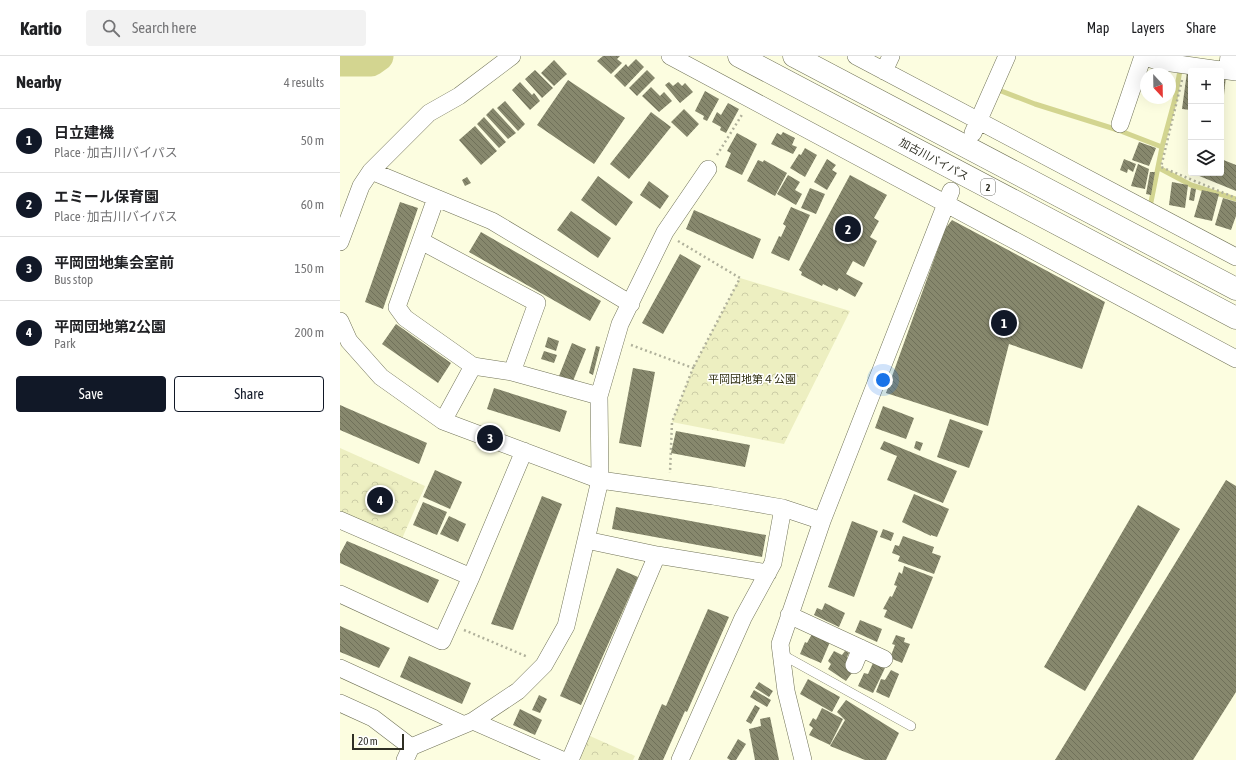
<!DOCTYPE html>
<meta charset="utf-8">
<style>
body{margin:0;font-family:"Asap Condensed","Noto Sans JP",sans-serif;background:#f2f2f2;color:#202124}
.controls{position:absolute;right:12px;top:12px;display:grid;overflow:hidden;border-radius:4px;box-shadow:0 4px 16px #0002}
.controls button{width:36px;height:36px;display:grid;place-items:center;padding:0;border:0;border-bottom:1px solid #e0e0e0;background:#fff;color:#202124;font:20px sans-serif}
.compass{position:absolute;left:800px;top:12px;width:36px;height:36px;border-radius:50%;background:#fff;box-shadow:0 4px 16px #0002;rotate:158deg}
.scale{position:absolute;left:12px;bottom:10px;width:52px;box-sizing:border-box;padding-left:4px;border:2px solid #2f2f24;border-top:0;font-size:11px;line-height:14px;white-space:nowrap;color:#2f2f24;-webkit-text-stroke:3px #fff;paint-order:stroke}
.you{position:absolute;left:543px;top:324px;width:14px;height:14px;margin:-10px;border:3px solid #fff;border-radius:50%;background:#1a73e8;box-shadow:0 0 0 6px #1a73e833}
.badge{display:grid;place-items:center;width:26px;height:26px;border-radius:50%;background:#111827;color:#fff;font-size:13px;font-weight:700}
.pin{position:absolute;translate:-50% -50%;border:2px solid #fff;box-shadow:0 1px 4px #0006}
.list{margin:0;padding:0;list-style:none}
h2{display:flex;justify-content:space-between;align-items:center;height:52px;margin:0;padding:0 16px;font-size:17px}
h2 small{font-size:13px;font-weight:400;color:#757577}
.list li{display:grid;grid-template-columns:26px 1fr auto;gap:12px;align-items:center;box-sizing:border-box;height:64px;padding:0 16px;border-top:1px solid #e0e0e0}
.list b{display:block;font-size:15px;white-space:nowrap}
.list p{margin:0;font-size:13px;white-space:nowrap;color:#757577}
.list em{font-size:13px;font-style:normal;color:#757577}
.actions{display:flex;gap:8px;padding:12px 16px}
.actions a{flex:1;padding:9px 0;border:1px solid #111827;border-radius:4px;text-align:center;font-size:14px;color:#111827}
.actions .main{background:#111827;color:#fff}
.icon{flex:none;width:22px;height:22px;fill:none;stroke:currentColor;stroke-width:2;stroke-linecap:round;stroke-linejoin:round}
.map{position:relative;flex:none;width:896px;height:704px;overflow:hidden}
header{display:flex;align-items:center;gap:24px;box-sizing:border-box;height:56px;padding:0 20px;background:#fff;border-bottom:1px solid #e0e0e0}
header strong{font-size:19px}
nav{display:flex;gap:22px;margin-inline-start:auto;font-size:14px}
.search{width:280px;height:36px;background:#f2f2f2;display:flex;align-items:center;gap:10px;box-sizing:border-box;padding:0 14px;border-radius:4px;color:#757577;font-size:15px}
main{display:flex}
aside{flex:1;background:#fff}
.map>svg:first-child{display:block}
.park{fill:url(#park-crowns)}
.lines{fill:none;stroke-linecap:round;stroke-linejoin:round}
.stream{stroke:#d3d590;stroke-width:5}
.river{stroke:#d3d590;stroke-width:31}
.building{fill:url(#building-back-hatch)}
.lane-casing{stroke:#717358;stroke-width:10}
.street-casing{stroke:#717358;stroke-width:18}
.highway-casing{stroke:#717358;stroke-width:23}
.path{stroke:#b0b19b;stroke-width:2.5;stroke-dasharray:2 3;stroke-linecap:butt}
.lane{stroke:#fff;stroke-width:9}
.street{stroke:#fff;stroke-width:17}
.highway{stroke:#fff;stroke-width:22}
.labels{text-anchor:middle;stroke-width:3;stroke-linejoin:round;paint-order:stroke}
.shield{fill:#fff;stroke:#6d6d66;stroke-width:1}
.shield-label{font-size:10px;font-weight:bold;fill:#2f2f24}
.street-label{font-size:11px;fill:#2f2f24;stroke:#fff}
.park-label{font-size:11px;fill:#2b2b0c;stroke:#fff}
</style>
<header>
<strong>Kartio</strong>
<div class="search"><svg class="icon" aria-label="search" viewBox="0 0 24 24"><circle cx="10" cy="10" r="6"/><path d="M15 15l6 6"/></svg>Search here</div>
<nav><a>Map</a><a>Layers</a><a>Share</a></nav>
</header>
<main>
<aside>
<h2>Nearby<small>4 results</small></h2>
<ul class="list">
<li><span class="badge">1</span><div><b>日立建機</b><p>Place · 加古川バイパス</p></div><em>50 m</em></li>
<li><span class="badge">2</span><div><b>エミール保育園</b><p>Place · 加古川バイパス</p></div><em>60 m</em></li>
<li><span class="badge">3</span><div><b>平岡団地集会室前</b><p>Bus stop</p></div><em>150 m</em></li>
<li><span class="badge">4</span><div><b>平岡団地第2公園</b><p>Park</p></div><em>200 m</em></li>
</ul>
<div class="actions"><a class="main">Save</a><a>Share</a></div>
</aside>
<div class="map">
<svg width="896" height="704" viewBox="0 0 896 704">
<defs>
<pattern id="park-crowns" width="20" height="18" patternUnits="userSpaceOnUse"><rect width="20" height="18" fill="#edefc1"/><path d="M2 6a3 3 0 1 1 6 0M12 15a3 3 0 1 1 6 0" fill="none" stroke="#cccda6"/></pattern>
<pattern id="building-back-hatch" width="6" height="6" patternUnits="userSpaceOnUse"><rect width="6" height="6" fill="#87886d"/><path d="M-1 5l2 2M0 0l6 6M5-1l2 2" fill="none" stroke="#6f7059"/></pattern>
</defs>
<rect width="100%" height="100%" fill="#fcfde0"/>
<!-- park -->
<path class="park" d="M400 222 510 255 444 388 332 366 353 312Z
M0 392 85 430 61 485 0 458Z
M250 680 295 700 293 704H241L240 701Z"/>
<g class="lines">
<!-- stream -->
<path class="stream" d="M656 33 695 48 778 74 822 91
M819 112 851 129 896 143
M811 146 822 91 835 43 840 14H843"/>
<!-- river -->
<path class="river" d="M0 5H31L38 0"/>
</g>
<!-- building -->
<path class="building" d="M263 0H280L277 3 282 7 271 18 257 5Z
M296 3 304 11 285 31 274 20 286 8 288 11Z
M214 4 227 18 214 30 201 17Z
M195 14 213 32 202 42 185 23Z
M307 14 315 22 297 40 289 32Z
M847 16H851V54L842 53Z
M881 19 886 20 882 58H881Z
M228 24 285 62 254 108 197 69Z
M180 26 192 39 194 37 200 45 190 54 172 34Z
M329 26 333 30 338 26 342 30 345 27 353 36 340 47 325 29Z
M311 31 320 40 324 36 332 45 319 56 302 40Z
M365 35 379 43 367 65 363 63 364 60 355 55Z
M165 45 185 68 178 75 157 52Z
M388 47 399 53 386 77 380 74 381 71 372 66 377 56 381 59Z
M153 52 176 77 168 83 146 59Z
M344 53 359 68 347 81 331 66Z
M311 56 331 71 289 123 270 108Z
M144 61 166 86 159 92 137 68Z
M135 70 157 95 141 109 119 84Z
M443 76 455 82 452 89 457 91 453 98 431 88 437 77 441 79Z
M397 77 417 88 402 119 385 111 391 97 387 95Z
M799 86 816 92 809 110 792 104Z
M465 92 477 99 465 121 450 112 459 98 461 99Z
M487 103 496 109 492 114 497 117 487 134 474 126Z
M784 103 796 108 793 116 788 113 787 117 780 114Z
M881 103 896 109V135L852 117H881Z
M418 104 423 106 424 104 447 117 435 140 407 125Z
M798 108 809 113 805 133 791 130Z
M810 116H815L811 139 806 138Z
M448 119 460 126 455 134 462 138 456 149 437 138Z
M510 119 547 139 534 162 539 165 530 181 537 185 524 211 513 205 506 218 523 227 515 241 499 232 497 235 483 228 482 230 461 219 462 216 459 214Z
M258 120 293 146 276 170 241 144Z
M127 121 131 127 125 130 122 124Z
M309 125 329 140 320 153 300 139Z
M832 126 848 129 845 152 829 149Z
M470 132 485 138 476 158 461 152Z
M851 132 856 133 854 145 849 144Z
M862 134 879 138 872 165 854 161Z
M883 142 896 146V160L891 174 875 169Z
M60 146 78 152 43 253 25 246Z
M451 151 470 159 449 205 431 197 439 180 441 181 446 170 443 168Z
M354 154 421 183 413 203 346 173Z
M231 155 271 182 258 202 217 174Z
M612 164 765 246 742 313 669 288 648 370 546 337 605 173Z
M141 176 261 245 250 265 129 196Z
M340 198 361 210 323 278 302 267Z
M56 268 111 307 98 327 42 288Z
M208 281 219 285 216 295 205 291Z
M232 287 246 293 233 325 219 320Z
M256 290 260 291 253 319 249 317Z
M204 295 217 299 214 307 201 303Z
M293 312 315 316 301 391 279 387Z
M154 332 227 355 220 376 147 353Z
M0 349 87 387 79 408 0 374Z
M543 350 574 362 566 383 535 372Z
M610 363 643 375 629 412 597 401Z
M336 375 410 389 405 411 331 397Z
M544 385 617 415 603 447 547 424 557 400 540 393Z
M576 385 583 387 580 395 574 392Z
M95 414 122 426 110 453 83 441Z
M886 424 896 430V636L853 704H715Z
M574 438 609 453 597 481 591 479V480L562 466Z
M202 440 222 448 173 574 151 568Z
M83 446 107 456 97 479 73 469Z
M798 449 840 473 745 635 704 611Z
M276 451 426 479 422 501 272 473Z
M109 460 126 468 118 486 100 478Z
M512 465 538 475 514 541 488 531Z
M543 473 554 477 551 485 540 481Z
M563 480 594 491 592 497 601 500 594 518 558 505 560 500 552 497 555 489 559 490Z
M7 485 99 524 88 547 0 507V498Z
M564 510 593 521 572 573 544 561 547 554 543 553 550 540 552 541 557 530 554 529 559 516 562 518Z
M277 512 298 521 241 649 220 640Z
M485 547 505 557 499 571 474 559 477 552 482 554Z
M368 553 389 561 347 656 345 655 323 704H298L322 648 326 650Z
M520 564 542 573 537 586 515 576Z
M0 570 50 592 39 612 0 596Z
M472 578 490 586 481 607 460 598 465 586 467 587Z
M556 579 565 582 564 586 570 588 562 607 550 602 555 589 552 588Z
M494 595 502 599 505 595 509 597 507 601 514 614 506 625 488 613 491 608 488 605Z
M69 600 131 627 122 648 60 621Z
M533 607 545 612 533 637 518 630 524 617 528 618Z
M551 614 559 618 549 642 536 636 541 623 545 624Z
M468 623 500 641 492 656 460 638Z
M419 626 433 635 429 641 415 632Z
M414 634 431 644 427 651 410 641Z
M199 639 207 643 200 657 192 654Z
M506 644 559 677 546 704H525L490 690 505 664 497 656Z
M415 649 420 652 411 668 406 665Z
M482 652 503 663 490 689 469 679 473 672 469 669 473 662 476 664Z
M180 653 202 664 195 679 173 669Z
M430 661 439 704H415L409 673 421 670 420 663Z
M398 683 406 688 396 704H390L387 702Z"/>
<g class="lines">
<defs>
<path id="lane" d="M441 598 571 670"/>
<path id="street" d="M330 0 896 303
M516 0 896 201
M802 0 817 5 896 16
M544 15 551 0
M887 15 889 0
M780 68 803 0
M633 77 667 0
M31 115 152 165 291 248
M96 142 57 251 65 262 133 310 172 316
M81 185 197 247 172 316 259 340
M0 186 21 130 31 115 89 57 119 40 172 0
M0 265 9 285 41 321 103 365 260 424 373 440 443 452 482 465
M103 365 133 310
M0 464 131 521
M246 484 317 499 428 517
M0 538 102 585 131 521 184 395
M449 559 544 603
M514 609 521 592
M0 612 122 668
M0 647 33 662 71 691
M133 665 222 704
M65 704 71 691 133 665 178 635 204 609 226 570 260 424 259 340 280 268 325 176 368 113
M230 704 317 499
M340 704 403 562 433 507 443 452
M463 704 446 635 440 588 482 465 611 135"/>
<path id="highway" d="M399 0 896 262
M454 0 896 233"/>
</defs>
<!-- lane casing -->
<use href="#lane" class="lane-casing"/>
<!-- street casing -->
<use href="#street" class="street-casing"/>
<!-- highway casing -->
<use href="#highway" class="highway-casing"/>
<!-- path -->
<path class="path" d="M842 24 821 111 896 142
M377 99 403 57
M338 185 400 222 353 312
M291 289 353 312 332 366 330 417
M124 574 188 601"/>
<!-- lane -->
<use href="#lane" class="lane"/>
<!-- street -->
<use href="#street" class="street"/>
<!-- highway -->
<use href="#highway" class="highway"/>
</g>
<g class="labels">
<!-- shield labels -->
<rect class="shield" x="641" y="123" width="14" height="16" rx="3"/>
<g class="shield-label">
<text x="648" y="135">2</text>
</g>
<!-- street labels -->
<g class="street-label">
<text transform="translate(594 103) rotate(28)" y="4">加古川バイパス</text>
</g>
<!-- park labels -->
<g class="park-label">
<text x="412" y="327">平岡団地第４公園</text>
</g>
</g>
</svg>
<div class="controls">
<button>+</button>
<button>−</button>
<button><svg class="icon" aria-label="layers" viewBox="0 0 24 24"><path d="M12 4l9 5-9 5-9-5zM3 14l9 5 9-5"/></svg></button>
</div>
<svg class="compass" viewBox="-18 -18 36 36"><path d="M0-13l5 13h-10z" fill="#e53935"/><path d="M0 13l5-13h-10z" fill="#757577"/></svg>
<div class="scale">20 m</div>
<div class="you"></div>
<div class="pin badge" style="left:664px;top:267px">1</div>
<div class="pin badge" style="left:508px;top:173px">2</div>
<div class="pin badge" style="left:150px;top:382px">3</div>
<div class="pin badge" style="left:40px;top:444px">4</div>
</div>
</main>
